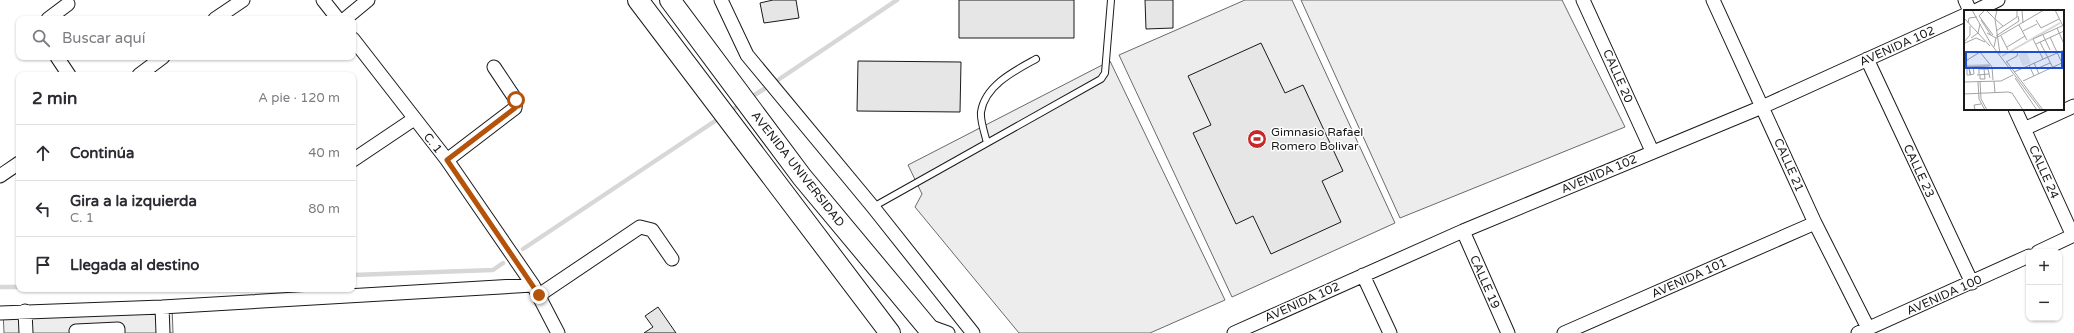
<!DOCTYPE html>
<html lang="es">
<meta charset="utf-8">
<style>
body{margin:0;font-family:"Varela Round",sans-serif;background:#f7f7f7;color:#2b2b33}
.controls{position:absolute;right:12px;bottom:12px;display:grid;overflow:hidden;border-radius:8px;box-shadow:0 1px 3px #0004}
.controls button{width:36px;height:36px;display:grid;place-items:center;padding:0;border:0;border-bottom:1px solid #e1e1e2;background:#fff;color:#2b2b33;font:20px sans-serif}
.stop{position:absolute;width:12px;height:12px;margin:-9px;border:3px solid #b45309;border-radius:50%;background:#fff}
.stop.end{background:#b45309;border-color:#fff;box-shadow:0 1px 4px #0008}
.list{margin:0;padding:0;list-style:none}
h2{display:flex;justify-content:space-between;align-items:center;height:52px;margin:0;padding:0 16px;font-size:17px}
h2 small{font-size:13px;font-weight:400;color:#7c7c81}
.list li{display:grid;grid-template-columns:26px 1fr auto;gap:12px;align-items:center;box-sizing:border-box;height:56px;padding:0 16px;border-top:1px solid #e1e1e2}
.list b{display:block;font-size:15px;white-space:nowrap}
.list p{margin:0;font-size:13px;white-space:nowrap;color:#7c7c81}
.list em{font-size:13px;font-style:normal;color:#7c7c81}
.icon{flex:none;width:22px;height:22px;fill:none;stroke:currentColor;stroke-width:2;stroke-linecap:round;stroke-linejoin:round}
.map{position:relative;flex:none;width:2074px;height:333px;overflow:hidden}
.search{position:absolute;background:#fff;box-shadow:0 1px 3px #0004;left:16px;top:16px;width:340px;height:44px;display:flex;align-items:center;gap:10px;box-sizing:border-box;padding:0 14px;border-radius:8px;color:#7c7c81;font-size:15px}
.panel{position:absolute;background:#fff;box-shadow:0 1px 3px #0004;left:16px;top:72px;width:340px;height:220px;border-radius:8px}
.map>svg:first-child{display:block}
.built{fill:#ededed;stroke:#6a6a6a}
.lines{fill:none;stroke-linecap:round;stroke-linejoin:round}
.stream{stroke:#d7d7d7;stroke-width:4.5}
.building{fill:#e6e6e6;stroke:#1a1a1a}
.lane-casing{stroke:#1a1a1a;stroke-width:8}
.street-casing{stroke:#1a1a1a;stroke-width:15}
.primary-casing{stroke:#1a1a1a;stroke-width:22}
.lane{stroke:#fff;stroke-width:6}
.street{stroke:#fff;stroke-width:13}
.primary{stroke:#fff;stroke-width:20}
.route{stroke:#b45309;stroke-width:5}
.labels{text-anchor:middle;stroke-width:3;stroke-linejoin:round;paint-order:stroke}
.street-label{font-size:12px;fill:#1a1a1a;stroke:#fff}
.poi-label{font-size:12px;fill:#1a1a1a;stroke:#fff;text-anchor:start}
.inset-river{fill:none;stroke:#d7d7d7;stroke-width:2}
.inset-road{fill:none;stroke:#a3a3a3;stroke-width:1}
.view{fill:#1d4ed8;fill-opacity:0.15;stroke:#1d4ed8;stroke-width:2}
.inset-edge{fill:none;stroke:#1a1a1a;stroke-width:2}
</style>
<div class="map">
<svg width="2074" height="333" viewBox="0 0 2074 333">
<rect width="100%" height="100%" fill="#fff"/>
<!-- built -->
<path class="built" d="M1245 0H1292L1395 223 1232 297 1119 55Z
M1301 0H1562L1625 127 1400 218Z
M1110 61 1225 300 1150 333H1019L915 207 922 194 908 165Z
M172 306 173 333H4L3 312Z"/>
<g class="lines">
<!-- stream -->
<path class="stream" d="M778 80 897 0
M753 96 764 89
M732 110 738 106
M523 249 718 119
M353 275 493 270 503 263
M0 287H19"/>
</g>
<!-- building -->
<path class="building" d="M773 0H796L799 18 764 23 760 3Z
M959 0H1074V38H959Z
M1145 0H1173V28L1146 29Z
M1261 43 1285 93 1303 85 1343 171 1322 181 1341 222 1271 254 1253 216 1236 224 1193 133 1211 125 1188 76Z
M858 61 961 62 960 112 857 111Z
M658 307 676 333H644L653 327 645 316Z"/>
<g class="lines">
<defs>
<path id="lane" d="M987 143C985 134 980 121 981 112 985 85 1016 70 1036 59
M873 207 1101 79 1105 73 1111 0"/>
<path id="street" d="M323 0 338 19
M721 0 747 55 873 207 973 333
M1583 0 1652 151
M1713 0 1815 223 1868 328
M1965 0 1970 11
M1975 11 1998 0
M48 19 68 4
M215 19 243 0
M345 19 368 0
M353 39 447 160 533 285 558 333
M57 57 69 75
M1867 59 1972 283
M139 75 163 57
M2015 109 2073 236
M2024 129 2074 106
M353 160 414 119
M447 160 515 108 516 100 494 67
M0 176 19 163
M1463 231 1508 333
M2038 252 2074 235
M1363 275 1390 333
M539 295 640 227 652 230 672 259
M162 307 163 333
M25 311 26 333
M0 313 162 307 533 285
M926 325 948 333
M77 333 76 331 118 329V333
M1234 333 1463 231 1762 107 1965 15
M1564 333 1815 223
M1858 333 2029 256"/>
<path id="primary" d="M638 0 890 333
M670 0 802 177 932 333"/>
</defs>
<!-- lane casing -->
<use href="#lane" class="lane-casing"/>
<!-- street casing -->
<use href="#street" class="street-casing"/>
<!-- primary casing -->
<use href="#primary" class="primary-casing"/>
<!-- lane -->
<use href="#lane" class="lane"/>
<!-- street -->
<use href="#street" class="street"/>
<!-- primary -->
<use href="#primary" class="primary"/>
</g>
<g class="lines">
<!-- route -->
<path class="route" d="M516 100 515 108 447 160 539 295"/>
</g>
<!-- icons -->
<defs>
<symbol id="stadium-disc" viewBox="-11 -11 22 22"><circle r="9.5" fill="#c62828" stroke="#fff"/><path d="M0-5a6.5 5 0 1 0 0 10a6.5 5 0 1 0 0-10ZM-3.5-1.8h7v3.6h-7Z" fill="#fff"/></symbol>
</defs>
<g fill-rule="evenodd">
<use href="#stadium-disc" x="1246" y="128" width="22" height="22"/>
</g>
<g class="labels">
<!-- street labels -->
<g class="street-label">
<text transform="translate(1897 46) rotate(-24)" y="4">AVENIDA 102</text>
<text transform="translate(1618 76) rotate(66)" y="4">CALLE 20</text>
<text transform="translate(433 143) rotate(51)" y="4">C. 1</text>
<text transform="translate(1789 165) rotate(66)" y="4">CALLE 21</text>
<text transform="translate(798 169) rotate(52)" y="4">AVENIDA UNIVERSIDAD</text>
<text transform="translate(1919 171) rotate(65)" y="4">CALLE 23</text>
<text transform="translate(2044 172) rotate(66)" y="4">CALLE 24</text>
<text transform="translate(1599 174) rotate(-23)" y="4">AVENIDA 102</text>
<text transform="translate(1689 278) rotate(-24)" y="4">AVENIDA 101</text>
<text transform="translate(1485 282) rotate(66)" y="4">CALLE 19</text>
<text transform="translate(1944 295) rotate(-24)" y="4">AVENIDA 100</text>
<text transform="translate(1302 302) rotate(-24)" y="4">AVENIDA 102</text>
</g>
<!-- poi labels -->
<g class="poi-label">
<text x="1271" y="136">Gimnasio Rafael<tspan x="1271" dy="14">Romero Bolivar</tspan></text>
</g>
</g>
<!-- overview -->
<g transform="translate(1964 10)">
<rect width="100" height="100" fill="#fff"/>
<path d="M62 41 67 53 59 56 54 45Z" fill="#ededed"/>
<path class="inset-river" d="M38 46 96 13M0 56 25 55"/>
<path class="inset-road" d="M8 0 27 34 77 100M22 0 31 9 36 44M33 0 31 9 39 16M58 0 59 13M91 0 99 16M20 1 15 6 29 25M0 8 26 36M17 10 27 25M72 10 77 18 95 9M4 13 5 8 13 7M55 15 63 30M93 18 100 34M32 21 53 7V0M59 21 73 14M23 23 32 28 30 37M79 25 86 40M32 26 55 11 54 6M37 26 44 40M86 27 98 53M7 28 14 23 16 14M32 28 80 0M0 32 6 25V16M76 32 89 58M1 33 12 28 21 32M72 34 100 21M43 37 61 26M79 49 69 29 100 15M0 52 16 42 28 57 29 70M42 52 53 46 54 41M43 52 79 100M70 53 75 64M65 55 70 66M0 57 26 56M3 57V65H6L10 64 9 57M72 59 86 53M50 62 100 40M6 65 5 58 7 65M13 65 25 64M15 65V59H24L26 68M16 65V69H21L20 59M51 68 73 100M16 71 17 89 23 100M30 71 31 83M59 71 100 52M0 72 37 71 49 65M14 72 15 89 21 100M44 82 48 83 59 100M0 84 44 82M11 100 10 95 17 94"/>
<path class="view" d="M2 42H98V58H2Z"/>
<rect width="100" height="100" class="inset-edge"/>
</g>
</svg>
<div class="controls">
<button>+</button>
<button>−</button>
</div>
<div class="stop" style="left:516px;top:100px"></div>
<div class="stop end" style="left:539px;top:295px"></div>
<div class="search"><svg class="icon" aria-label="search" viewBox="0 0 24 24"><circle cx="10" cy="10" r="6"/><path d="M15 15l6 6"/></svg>Buscar aquí</div>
<section class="panel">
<h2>2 min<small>A pie · 120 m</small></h2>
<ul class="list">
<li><svg class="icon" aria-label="ahead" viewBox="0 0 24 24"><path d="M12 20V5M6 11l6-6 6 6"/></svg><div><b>Continúa</b></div><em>40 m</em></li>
<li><svg class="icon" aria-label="left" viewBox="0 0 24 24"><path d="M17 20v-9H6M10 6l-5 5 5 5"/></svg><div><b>Gira a la izquierda</b><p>C. 1</p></div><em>80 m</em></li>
<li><svg class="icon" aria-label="arrive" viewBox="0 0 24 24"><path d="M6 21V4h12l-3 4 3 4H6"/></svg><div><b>Llegada al destino</b></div></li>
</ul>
</section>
</div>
